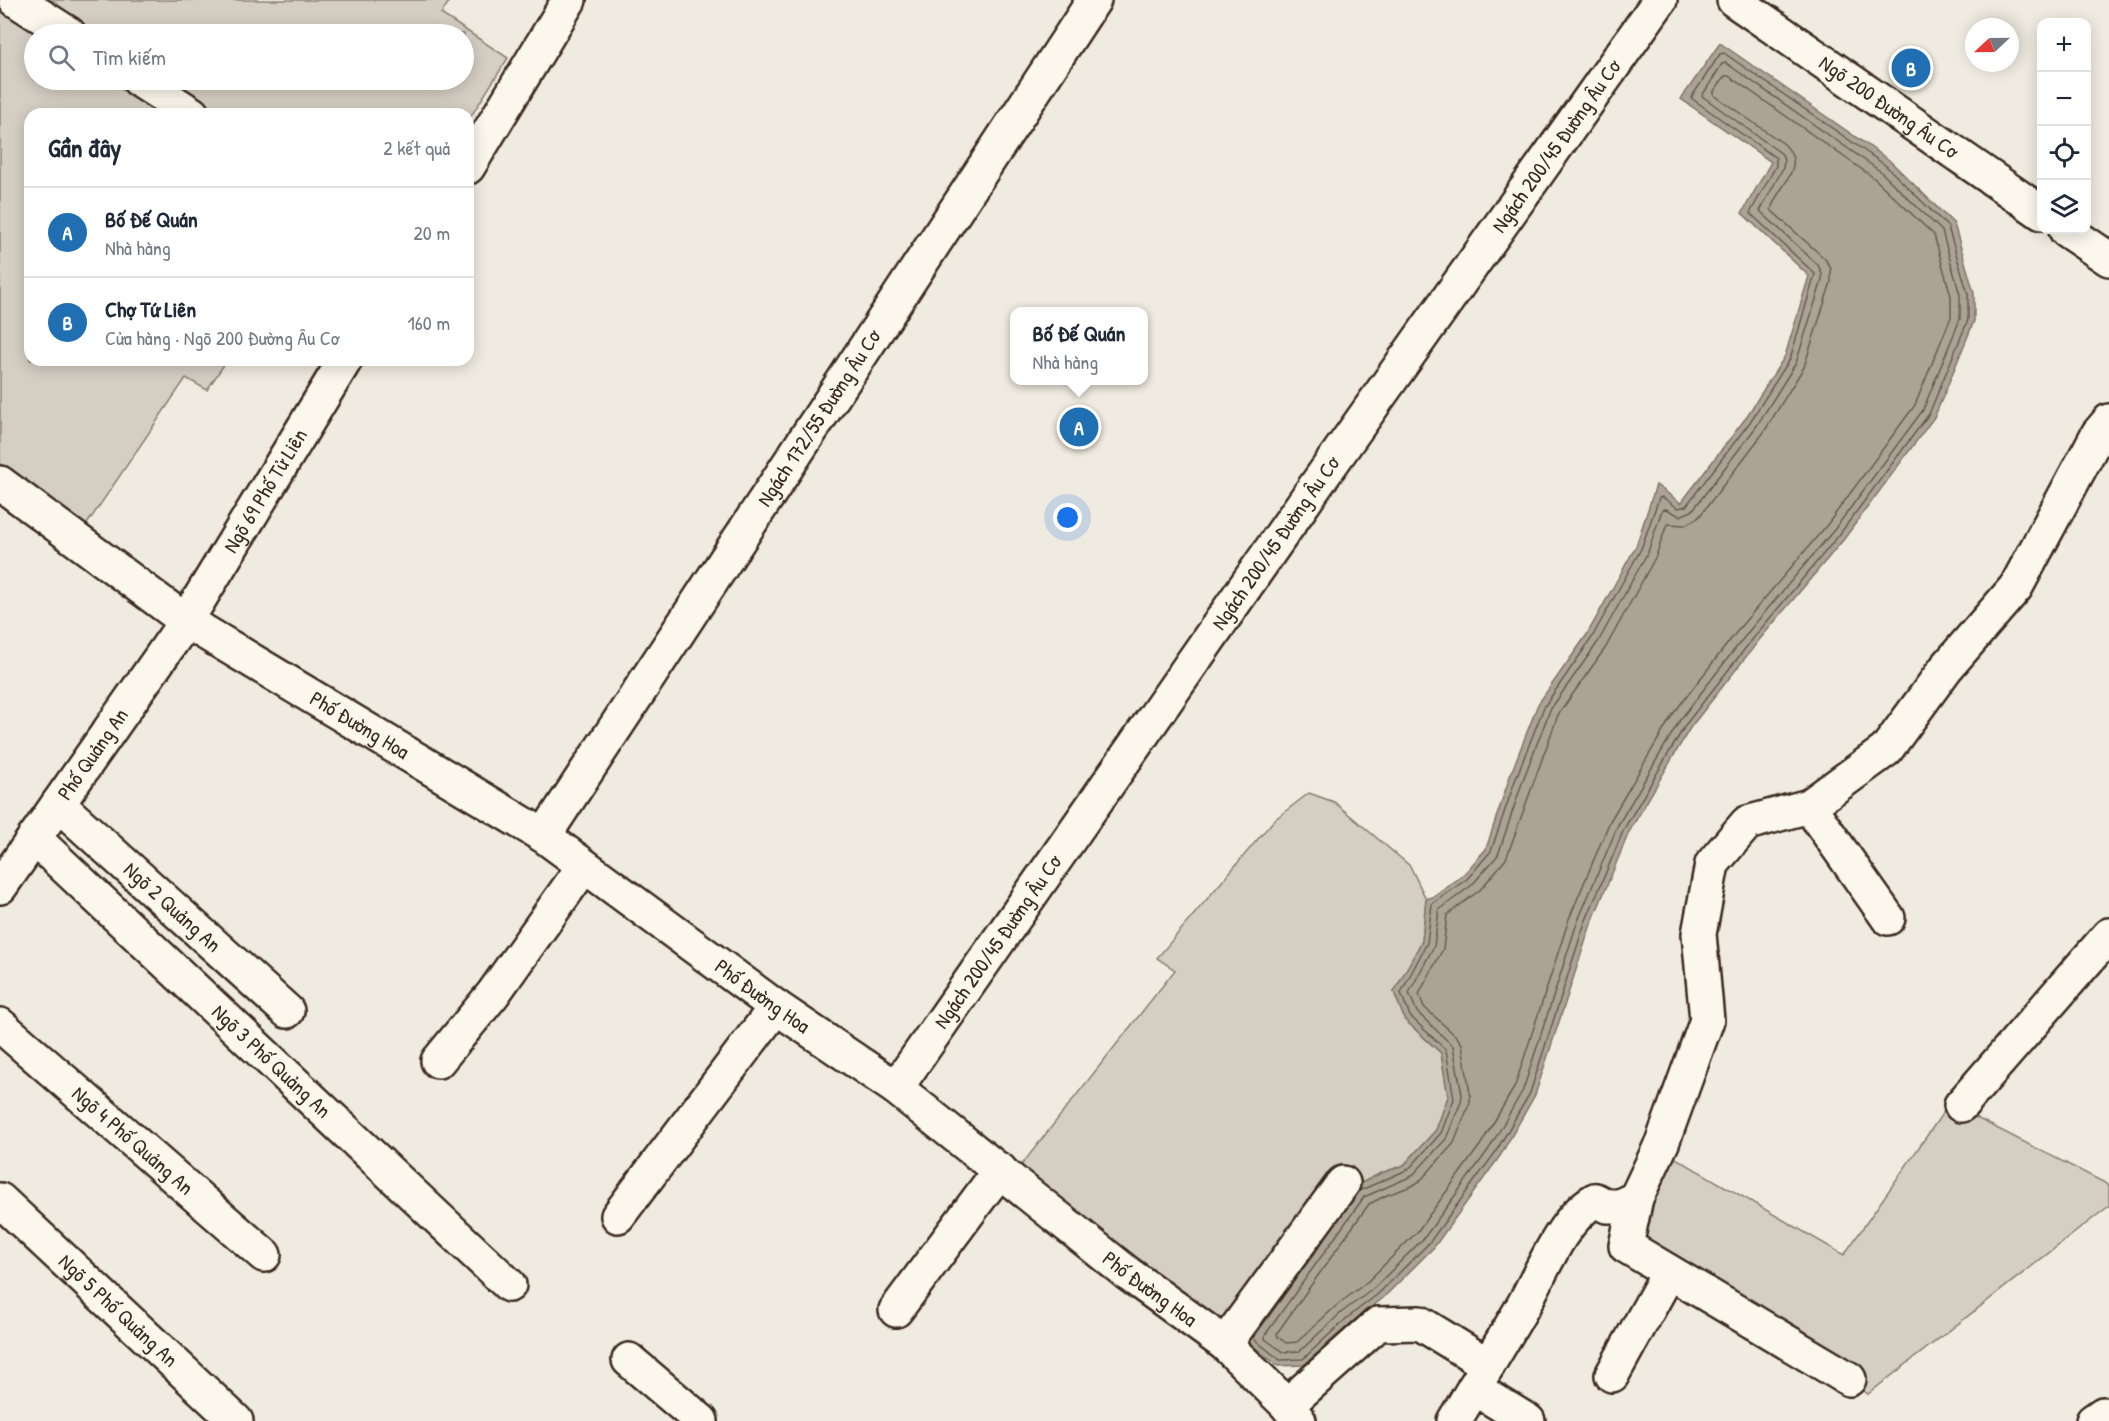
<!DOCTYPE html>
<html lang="vi">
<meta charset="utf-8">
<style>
body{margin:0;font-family:"Patrick Hand",sans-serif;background:#f2f2f3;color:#1f2937}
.controls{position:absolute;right:18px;top:18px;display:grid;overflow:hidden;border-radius:12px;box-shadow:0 3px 15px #0003}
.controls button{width:54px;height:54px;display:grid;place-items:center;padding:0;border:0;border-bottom:2px solid #e0e1e3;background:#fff;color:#1f2937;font:30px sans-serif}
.compass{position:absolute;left:1965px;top:18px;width:54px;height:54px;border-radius:50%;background:#fff;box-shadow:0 3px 15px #0003;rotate:248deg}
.you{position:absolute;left:1068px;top:518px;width:21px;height:21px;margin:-15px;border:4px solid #fff;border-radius:50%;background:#1a73e8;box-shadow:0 0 0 9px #1a73e833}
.badge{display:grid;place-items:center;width:39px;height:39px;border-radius:50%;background:#1f6fb2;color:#fff;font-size:20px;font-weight:700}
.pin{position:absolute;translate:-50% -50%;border:3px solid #fff;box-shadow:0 2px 6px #0006}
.popup{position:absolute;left:1010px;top:307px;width:138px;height:78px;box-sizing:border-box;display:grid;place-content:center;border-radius:12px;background:#fff;filter:drop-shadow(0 2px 4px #0005);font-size:20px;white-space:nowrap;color:#747a83}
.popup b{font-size:22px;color:#1f2937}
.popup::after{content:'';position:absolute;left:50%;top:100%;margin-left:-12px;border:12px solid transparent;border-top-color:#fff}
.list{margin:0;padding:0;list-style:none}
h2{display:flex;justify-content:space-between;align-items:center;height:78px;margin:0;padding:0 24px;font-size:26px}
h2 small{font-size:20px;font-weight:400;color:#747a83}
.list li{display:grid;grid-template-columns:39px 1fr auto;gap:18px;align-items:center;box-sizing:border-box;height:90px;padding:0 24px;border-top:2px solid #e0e1e3}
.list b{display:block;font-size:22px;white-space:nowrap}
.list p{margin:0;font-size:20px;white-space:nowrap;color:#747a83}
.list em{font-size:20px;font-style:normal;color:#747a83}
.icon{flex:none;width:33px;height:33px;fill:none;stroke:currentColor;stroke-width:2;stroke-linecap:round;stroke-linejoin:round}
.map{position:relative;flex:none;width:2109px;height:1421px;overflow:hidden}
.search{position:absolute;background:#fff;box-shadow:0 3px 15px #0003;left:24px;top:24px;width:450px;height:66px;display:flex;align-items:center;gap:15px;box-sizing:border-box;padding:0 21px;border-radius:33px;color:#747a83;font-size:22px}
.panel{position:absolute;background:#fff;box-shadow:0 3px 15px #0003;left:24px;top:108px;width:450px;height:258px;border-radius:18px}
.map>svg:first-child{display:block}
.green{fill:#d5cec3;stroke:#887c70;stroke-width:1.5}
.water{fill:#aca397;stroke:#7f7367;stroke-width:1.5}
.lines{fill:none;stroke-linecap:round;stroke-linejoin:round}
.shore{stroke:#685a4e;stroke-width:1.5}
.minor-casing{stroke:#3b2a1e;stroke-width:38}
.minor{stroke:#fbf7ec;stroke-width:33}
.labels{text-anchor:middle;stroke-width:5;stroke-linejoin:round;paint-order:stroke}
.street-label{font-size:21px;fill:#3b2a1e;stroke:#fbf7ec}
</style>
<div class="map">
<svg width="2109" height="1421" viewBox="0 0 2109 1421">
<rect width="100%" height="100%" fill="#f0ebe0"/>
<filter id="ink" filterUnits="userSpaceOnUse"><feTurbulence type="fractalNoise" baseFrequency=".0167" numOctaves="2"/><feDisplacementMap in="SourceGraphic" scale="12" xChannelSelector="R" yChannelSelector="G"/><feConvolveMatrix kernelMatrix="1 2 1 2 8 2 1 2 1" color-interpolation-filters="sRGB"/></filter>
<g filter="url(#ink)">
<!-- green -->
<path class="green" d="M36 0H450L441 14 508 58 468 121V114H212L158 80H464V34H89Z
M0 10 38 34H34V80H107L161 114H30V360H227L207 390 186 378 83 530 0 467Z
M1309 793 1334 802 1410 866 1426 899 1422 941 1394 992 1405 1020 1441 1053 1448 1097 1436 1130 1404 1165 1379 1174 1234 1331 1019 1168 1175 970 1157 958 1274 820Z
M1949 1104 2109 1185V1206L1868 1394 1626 1256 1674 1157 1844 1255Z"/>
<!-- water -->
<path class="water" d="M1720 43 1889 160 1954 224 1974 293V321L1935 416 1844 539 1760 639 1690 728 1629 832 1590 927 1535 1095 1500 1156 1434 1247 1382 1299 1351 1323 1304 1365 1278 1366 1245 1340 1355 1186 1379 1174 1404 1165 1436 1130 1448 1097 1441 1053 1405 1020 1394 992 1422 941 1426 899 1435 896 1463 875 1486 849 1510 776 1538 704 1586 636 1636 546 1656 485 1681 503 1745 419 1785 356 1809 276 1742 213 1771 162 1681 99Z"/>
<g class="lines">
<!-- shore -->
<path class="shore" d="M1726 63 1880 171 1942 231 1960 295V319L1923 410 1834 530 1749 631 1680 720 1618 825 1577 923 1523 1090 1489 1149 1424 1238 1373 1289 1342 1312 1300 1351 1283 1352 1265 1339V1335L1364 1197 1412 1176 1446 1139 1461 1102 1462 1095 1453 1046 1417 1012 1409 993 1434 946 1439 910 1472 885 1498 855 1523 780 1550 710 1598 642 1648 552 1662 510 1666 509 1680 516 1692 511 1756 427 1796 363 1822 280V273L1818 265 1760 211 1783 168 1784 161 1782 154 1702 96 1722 64Z
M1725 76H1729L1874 178 1934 235 1951 296V317L1915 405 1827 525 1742 625 1673 714 1610 821 1569 919 1515 1086 1481 1144 1417 1232 1367 1282 1336 1306 1297 1342 1286 1343 1278 1337 1277 1333 1369 1204 1387 1195 1412 1186 1420 1181 1454 1143 1470 1102V1093L1462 1044 1457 1037 1424 1007 1419 994 1443 949 1447 915 1480 890 1506 859 1558 715 1606 647 1656 556 1667 524 1685 525 1699 517 1764 432 1804 367 1831 282V269L1825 259 1771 210C1776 187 1809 168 1784 144L1714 95V91Z
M1320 1245 1254 1337 1255 1340 1280 1360 1303 1359 1347 1318 1378 1294 1429 1243 1495 1153 1530 1093 1584 925 1624 829 1686 724 1755 636 1839 535 1929 414 1968 320V294L1948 227 1885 165 1724 53 1720 54 1691 98 1776 158V166L1750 213 1815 274 1790 359 1750 422 1686 506 1678 508 1662 497 1659 498 1641 549 1591 639 1544 707 1516 778 1491 851 1467 879 1432 904 1427 943 1401 993 1410 1016 1446 1050 1454 1099 1441 1133 1409 1169 1359 1191"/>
<defs>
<g id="minor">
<path d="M16 0 69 34"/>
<path id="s1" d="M1734 0 2042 213"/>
<path d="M139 80 192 114"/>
<path d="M468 167 569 0"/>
<path d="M2066 230 2109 259"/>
<path id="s2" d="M0 483 186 621 544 836 776 1007 896 1088 1127 1273 1225 1344 1287 1405 1299 1421"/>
<path id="s3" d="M58 804 287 1011"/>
<path d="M1809 806 1888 918"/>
<path id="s4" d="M544 836 1094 0"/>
<path id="s5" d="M34 838 509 1285"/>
<path id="s6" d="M0 887 186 621 345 360"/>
<path id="s7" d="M0 1025 264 1255"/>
<path d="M438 1061 493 994 584 866"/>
<path id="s8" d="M896 1088 1314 488 1660 0"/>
<path d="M1961 1105 2109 935"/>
<path d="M1636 1198 1626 1246 1849 1379"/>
<path id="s9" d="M0 1200 236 1421"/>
<path d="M618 1216 776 1007"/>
<path d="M896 1310 1000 1170"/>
<path d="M1225 1344 1343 1183"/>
<path d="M629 1360 701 1421"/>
<path d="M1612 1375 1669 1272"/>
<path d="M1474 1388 1528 1421"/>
<path d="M1287 1405 1378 1324 1420 1323 1488 1365"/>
<path d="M1454 1421C1477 1383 1501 1344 1523 1306 1542 1272 1561 1220 1595 1200L1607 1206H1620L1636 1198 1662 1143 1707 1020 1699 934 1712 864 1747 823 1809 806 1886 750 1946 668 2016 587 2098 434 2109 421"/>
<path d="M2093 1421 2103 1414 2109 1415"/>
</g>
</defs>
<!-- minor casing -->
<use href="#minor" class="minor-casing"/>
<!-- minor -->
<use href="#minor" class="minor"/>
</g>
</g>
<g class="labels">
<!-- street labels -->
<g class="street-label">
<text dy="7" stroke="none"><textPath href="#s1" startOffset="188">Ngõ 200 Đường Âu Cơ</textPath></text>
<text dy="7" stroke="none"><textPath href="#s8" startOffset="1150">Ngách 200/45 Đường Âu Cơ</textPath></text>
<text dy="7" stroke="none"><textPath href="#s4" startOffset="500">Ngách 172/55 Đường Âu Cơ</textPath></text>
<text dy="7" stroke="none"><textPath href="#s6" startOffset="477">Ngõ 69 Phố Tử Liên</textPath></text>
<text dy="7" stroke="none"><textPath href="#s8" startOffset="664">Ngách 200/45 Đường Âu Cơ</textPath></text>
<text dy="7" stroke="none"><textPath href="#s2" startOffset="434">Phố Đường Hoa</textPath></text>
<text dy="7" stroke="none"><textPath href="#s6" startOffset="162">Phố Quảng An</textPath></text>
<text dy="7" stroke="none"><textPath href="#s3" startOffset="154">Ngõ 2 Quảng An</textPath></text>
<text dy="7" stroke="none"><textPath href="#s8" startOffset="178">Ngách 200/45 Đường Âu Cơ</textPath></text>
<text dy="7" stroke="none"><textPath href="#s2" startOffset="920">Phố Đường Hoa</textPath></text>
<text dy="7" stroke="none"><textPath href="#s5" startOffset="326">Ngõ 3 Phố Quảng An</textPath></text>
<text dy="7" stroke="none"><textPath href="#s7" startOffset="176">Ngõ 4 Phố Quảng An</textPath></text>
<text dy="7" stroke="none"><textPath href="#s2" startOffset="1406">Phố Đường Hoa</textPath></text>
<text dy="7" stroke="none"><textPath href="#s9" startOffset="162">Ngõ 5 Phố Quảng An</textPath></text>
</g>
</g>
</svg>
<div class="controls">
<button>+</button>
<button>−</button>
<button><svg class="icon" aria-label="locate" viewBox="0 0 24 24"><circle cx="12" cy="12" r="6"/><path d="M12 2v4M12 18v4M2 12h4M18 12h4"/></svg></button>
<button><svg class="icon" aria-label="layers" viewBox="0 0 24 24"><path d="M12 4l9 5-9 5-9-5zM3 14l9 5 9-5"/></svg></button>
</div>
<svg class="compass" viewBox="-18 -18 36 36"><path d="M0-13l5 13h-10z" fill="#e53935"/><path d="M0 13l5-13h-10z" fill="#747a83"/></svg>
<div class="you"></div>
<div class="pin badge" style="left:1079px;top:427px">A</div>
<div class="popup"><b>Bố Đế Quán</b>Nhà hàng</div>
<div class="pin badge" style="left:1911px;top:68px">B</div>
<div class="search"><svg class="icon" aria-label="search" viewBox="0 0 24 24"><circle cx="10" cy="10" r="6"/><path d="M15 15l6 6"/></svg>Tìm kiếm</div>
<section class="panel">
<h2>Gần đây<small>2 kết quả</small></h2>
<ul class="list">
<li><span class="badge">A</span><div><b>Bố Đế Quán</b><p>Nhà hàng</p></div><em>20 m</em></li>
<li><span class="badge">B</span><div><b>Chợ Tứ Liên</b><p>Cửa hàng · Ngõ 200 Đường Âu Cơ</p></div><em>160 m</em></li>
</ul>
</section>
</div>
